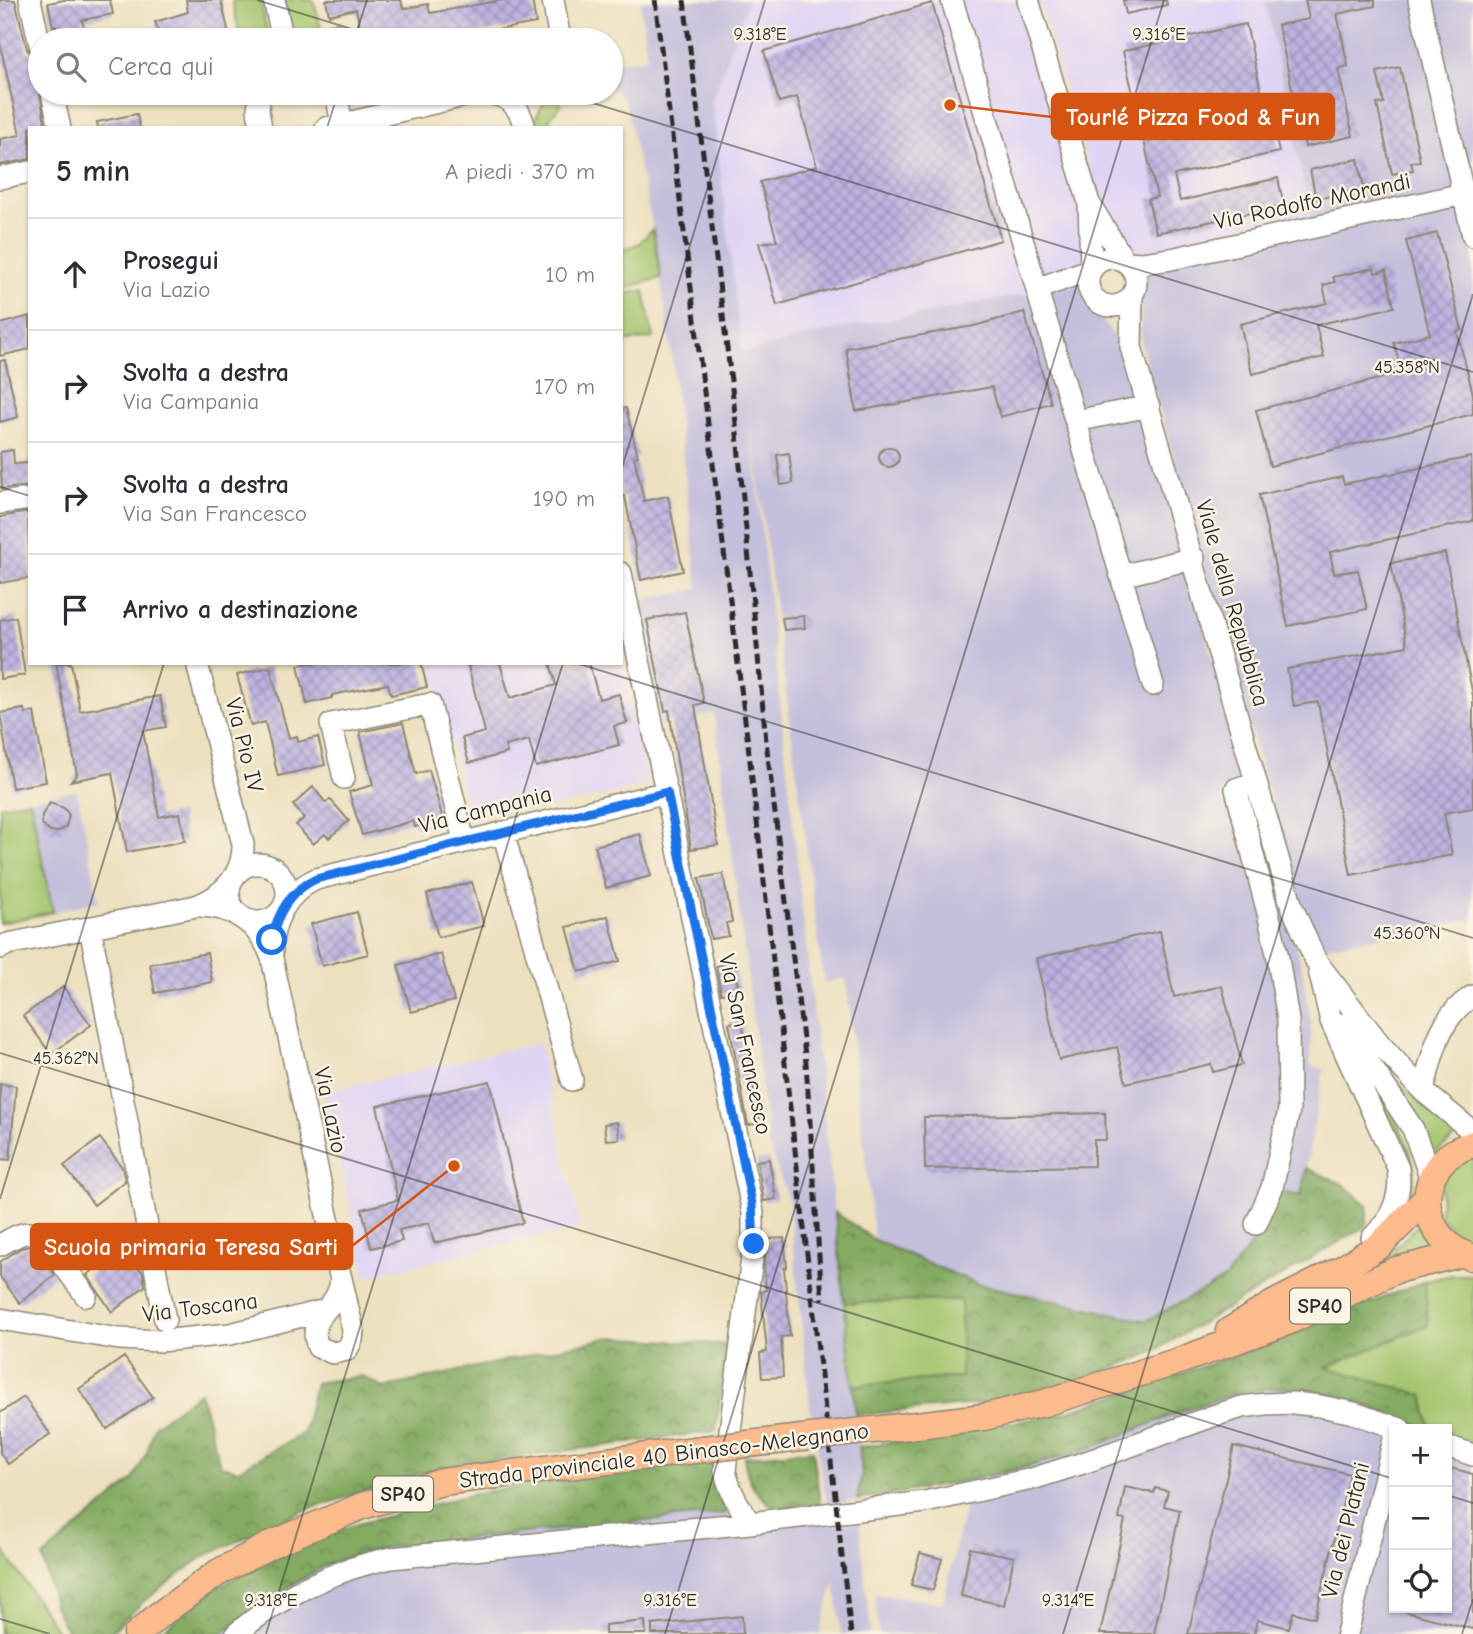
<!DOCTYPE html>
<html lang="it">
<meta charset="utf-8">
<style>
body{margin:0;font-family:"Comic Neue",sans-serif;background:#f7f7f7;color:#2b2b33}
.controls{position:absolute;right:21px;bottom:21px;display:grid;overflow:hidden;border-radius:0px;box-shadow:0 2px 5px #0004}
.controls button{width:63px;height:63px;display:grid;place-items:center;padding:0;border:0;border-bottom:2px solid #e1e1e2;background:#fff;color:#2b2b33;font:35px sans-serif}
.stop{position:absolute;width:21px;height:21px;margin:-16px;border:5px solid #1a73e8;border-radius:50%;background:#fff}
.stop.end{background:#1a73e8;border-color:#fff;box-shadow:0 2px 7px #0008}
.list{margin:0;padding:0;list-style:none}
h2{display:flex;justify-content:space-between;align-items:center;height:91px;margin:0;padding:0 28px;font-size:30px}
h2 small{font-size:23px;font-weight:400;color:#7c7c81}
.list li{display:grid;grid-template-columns:46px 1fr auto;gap:21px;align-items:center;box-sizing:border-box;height:112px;padding:0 28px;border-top:2px solid #e1e1e2}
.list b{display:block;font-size:26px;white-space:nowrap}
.list p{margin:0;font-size:23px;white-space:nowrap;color:#7c7c81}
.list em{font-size:23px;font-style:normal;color:#7c7c81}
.icon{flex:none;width:38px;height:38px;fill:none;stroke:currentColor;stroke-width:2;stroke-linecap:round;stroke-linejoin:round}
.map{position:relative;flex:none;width:1473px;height:1634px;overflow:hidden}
.search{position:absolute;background:#fff;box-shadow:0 2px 5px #0004;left:28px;top:28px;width:595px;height:77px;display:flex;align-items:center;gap:18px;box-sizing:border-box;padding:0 24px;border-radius:38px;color:#7c7c81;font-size:26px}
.panel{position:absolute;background:#fff;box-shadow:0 2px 5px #0004;left:28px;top:126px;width:595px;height:539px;border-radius:0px}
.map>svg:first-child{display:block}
.built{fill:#e0d4f4}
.industrial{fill:#c4c0db}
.green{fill:#a5c66f;stroke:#68784d;stroke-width:2}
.forest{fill:url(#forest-crowns);stroke:#586b46;stroke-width:2}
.building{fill:url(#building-cross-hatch)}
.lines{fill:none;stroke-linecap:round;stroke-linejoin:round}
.minor-casing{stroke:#8c8675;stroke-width:24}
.major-casing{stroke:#8c8675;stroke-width:29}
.minor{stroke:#fff;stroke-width:21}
.major{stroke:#fbbb8d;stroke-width:26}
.rail{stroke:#2b2b2b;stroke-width:5;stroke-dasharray:10 5;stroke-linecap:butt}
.major-bridge-casing{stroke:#8c8675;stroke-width:29;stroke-linecap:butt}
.major-bridge{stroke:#fbbb8d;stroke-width:26}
.route{stroke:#1a73e8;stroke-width:9}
.ticks{fill:none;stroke:#2b2b2b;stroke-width:2;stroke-opacity:0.45}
.labels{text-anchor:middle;stroke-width:5;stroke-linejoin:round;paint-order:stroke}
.shield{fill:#fcf5e5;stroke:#6a6863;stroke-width:2}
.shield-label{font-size:21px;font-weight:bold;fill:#2b2b2b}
.street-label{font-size:23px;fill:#2b2b2b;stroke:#fcf5e5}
.ticks-label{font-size:18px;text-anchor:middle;fill:#2b2b2b;stroke:#fcf5e5;stroke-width:5;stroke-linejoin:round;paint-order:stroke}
.leader{fill:none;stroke:#d5540f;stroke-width:2.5}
.callout-dot{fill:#d5540f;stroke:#fcf5e5;stroke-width:2.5}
.callout{fill:#d5540f;stroke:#d5540f;stroke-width:2.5}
.callout-label{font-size:24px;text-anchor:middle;font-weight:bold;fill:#fff}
</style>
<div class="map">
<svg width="1473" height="1634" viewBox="0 0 1473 1634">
<defs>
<pattern id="forest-crowns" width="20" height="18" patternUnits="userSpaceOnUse" patternTransform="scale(1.75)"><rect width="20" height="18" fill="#84ab62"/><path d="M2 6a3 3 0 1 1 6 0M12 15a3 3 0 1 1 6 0" fill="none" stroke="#6c8b51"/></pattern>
<pattern id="building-cross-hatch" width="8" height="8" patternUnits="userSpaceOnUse" patternTransform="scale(1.75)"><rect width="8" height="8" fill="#bdb3e1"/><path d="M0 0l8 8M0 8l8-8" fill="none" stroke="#9a92b7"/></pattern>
</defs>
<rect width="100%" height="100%" fill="#fcf5e5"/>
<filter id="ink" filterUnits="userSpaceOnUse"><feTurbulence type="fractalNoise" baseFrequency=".0143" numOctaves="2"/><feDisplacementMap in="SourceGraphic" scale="14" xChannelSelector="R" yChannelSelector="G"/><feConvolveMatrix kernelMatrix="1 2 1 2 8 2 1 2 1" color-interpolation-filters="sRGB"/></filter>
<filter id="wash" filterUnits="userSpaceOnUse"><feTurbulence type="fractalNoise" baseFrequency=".00686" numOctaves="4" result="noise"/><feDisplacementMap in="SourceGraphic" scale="28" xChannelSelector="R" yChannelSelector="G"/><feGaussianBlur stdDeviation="1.57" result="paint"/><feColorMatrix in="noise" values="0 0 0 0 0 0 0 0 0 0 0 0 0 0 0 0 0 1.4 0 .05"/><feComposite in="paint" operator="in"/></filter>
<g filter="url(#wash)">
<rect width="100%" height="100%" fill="#ede0bf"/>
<!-- built -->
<path class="built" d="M748 0H1020L1081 206 1085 265 1082 284 832 330 742 353 712 100Z
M1039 0H1265L1311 216 1167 249 1131 253 1098 199Z
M621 655 647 784 551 808 535 799 469 815 431 663H621Z
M539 1043 580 1228 366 1276 324 1092Z"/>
<!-- industrial -->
<path class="industrial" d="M640 0H748L712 100 742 353 832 330 1082 284 1087 302 1098 313 1122 348 1300 960 1311 1020V1066L1324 1069 1301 1197 1280 1193 1257 1236 1225 1279 1147 1321 977 1284 874 1240 846 978 824 983 748 400 862 1472 857 1500 827 1504 829 1525 859 1522 871 1634H841L835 1581 820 1634H221L264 1602 324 1566 356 1554 393 1546 827 1503 810 1406 789 1202 769 1146 714 713 661 724 636 601 698 589 670 343 653 229 625 101 611 86V63L647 58Z
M1265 0H1473V919L1321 947 1295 886 1141 343V274L1131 253 1167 249 1311 216Z
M77 790 99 901 53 912 30 800Z
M1292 1388 1323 1392 1346 1398 1428 1429H1394V1608H1447V1436L1473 1445V1634H879L875 1594 943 1603 971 1478 1075 1453 1202 1405 1236 1395 1263 1390Z"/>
<!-- green -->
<path class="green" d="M232 0H260L269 40H241Z
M284 0H313L322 32 293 39Z
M549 93 557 96 561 105 549 119 551 128H535L533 123Z
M653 229 661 278 621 289V251L638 244Z
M644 291 653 338 621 342V294Z
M30 800 53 912 0 923V806Z
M1382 1067 1456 1137 1433 1155Z
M1368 1079C1389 1111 1428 1159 1409 1199Z
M1473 1155V1246L1457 1239 1440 1215 1441 1183 1449 1169Z
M1417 1225 1432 1247 1430 1249 1282 1315C1328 1289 1383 1267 1417 1225Z
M1452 1275H1473V1445L1447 1436V1429H1430L1423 1395 1326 1367 1428 1325 1425 1281Z
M961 1300V1377L853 1386 844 1303Z
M4 1551 59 1634H0V1554Z"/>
<!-- forest -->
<path class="forest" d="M1306 1168 1343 1184 1368 1206 1366 1226 1149 1354 1075 1382 999 1402 856 1415 853 1386 961 1377V1300L844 1303 835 1212 874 1240 977 1284 1146 1321 1225 1279 1257 1236 1280 1192 1301 1196Z
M1425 1281 1428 1325 1327 1367 1423 1395 1430 1429C1384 1416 1342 1390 1293 1388 1223 1384 1141 1432 1075 1453 1005 1475 930 1488 857 1500L862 1472 859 1447 1057 1415 1263 1346Z
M611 1337 726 1345 716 1431 441 1467 303 1511 204 1556 144 1601 109 1634H69L54 1606 43 1557 133 1480 147 1452 155 1425 200 1392 220 1465 238 1470 304 1433 315 1383 362 1376 383 1388Z
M813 1450 820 1504 775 1508C754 1493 748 1483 744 1457Z
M712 1459 715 1485 727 1513 393 1546 356 1554 324 1566 264 1602 221 1634H158L215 1588 324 1533 481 1492Z"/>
<g id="blocks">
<!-- building -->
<path class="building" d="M0 0H15L27 49 33 56 46 128H30V159L0 165V139L20 135 0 44Z
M64 0H110L113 14 82 20 87 40H59L56 26H53L48 3Z
M186 0H221L229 34 193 40H162L155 22 188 12Z
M326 0H401L403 9 428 4 430 13 503 0H532L536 23 442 40H438L437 35 411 40H363L356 9 329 15Z
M1123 0H1166L1167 5 1126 14Z
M1305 0H1375V6L1337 14 1348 66 1338 69 1353 136 1305 147 1278 25 1309 19Z
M932 3 1001 240 777 305 759 243 777 241 760 182 817 166 797 97 779 102 764 51Z
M1246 24 1268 122H1272L1279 152 1174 175 1180 201 1278 178 1284 206 1156 233 1148 199 1157 197 1123 51Z
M1400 67 1420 161 1411 162 1413 170 1392 174 1377 104 1384 103 1377 72Z
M137 114 140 128H98L97 122Z
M1358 159 1364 189 1316 199 1310 170Z
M1437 233 1462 330 1457 332 1473 394V414L1270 466 1256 410 1402 373 1394 343 1430 334 1406 241Z
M1374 268 1375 273 1386 270 1394 307 1316 325 1324 357 1252 374 1240 324 1327 303 1323 285 1335 282 1333 277Z
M1024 312 1051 403 1000 417 992 387 856 411 846 348 974 326Z
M30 316V349L0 356V324Z
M5 360 18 417 0 422V361Z
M626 408 638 456 634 457 644 501 668 496 683 571 641 580 625 496 621 497V409Z
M879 457a10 10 0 1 1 20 0a10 10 0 1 1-20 0Z
M13 450 14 464 29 463 30 486 2 489 0 452Z
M789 453 793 483 781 485 777 455Z
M1471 457 1473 521 1330 552 1334 574 1358 570 1367 609 1288 626 1259 495 1342 477 1344 484Z
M28 512 30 578 0 583V517Z
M1445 553 1473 696V808L1444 813 1452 855 1351 875 1318 702 1294 706 1287 669 1407 646 1391 563Z
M685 612 704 703 695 705 718 845 691 849 669 710 665 711 647 620Z
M804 616 805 628 784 630 782 618Z
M16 617 25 675 0 679V620Z
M56 663H71L80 711 160 696 166 727 143 731 159 817 180 813 185 841 127 852 112 773 71 781 77 775Z
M306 663H421L427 687 391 695 388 684 332 695V698L307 704 298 665Z
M478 663H500L510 698 556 685 550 663H589L599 699 619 694 627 723 614 726 619 745 536 767 529 740 505 746 507 753 469 763 462 738 485 732 468 666Z
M270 667 289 738 297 736 298 742 318 737 325 765 278 776 265 722 251 726 237 675Z
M24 709 25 713 34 712 46 782 12 788 0 713Z
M403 723 416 774 429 770 443 819 415 827 413 821 362 835 349 792 373 785 360 732Z
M313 787 326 803 330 799 349 821 329 838 325 834 313 844 296 825 304 818 293 805Z
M50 803 64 808 69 815 66 827 58 832 49 831 42 824V815Z
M640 834 651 876 606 888 595 846Z
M723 874 732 922 726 923 729 936 711 939 699 878Z
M472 882 484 926 438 937 427 894Z
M357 912 368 954 322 966 311 924Z
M608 916 620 961 579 972 567 927Z
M1160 931 1174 997 1222 986 1242 1065 1213 1072 1211 1064 1126 1083 1117 1047 1059 1060 1036 958Z
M207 953 212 982 155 993 150 964Z
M441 954 454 1001 411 1012 398 965Z
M733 963 739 991 721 994 716 966Z
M63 987 91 1025 51 1054 23 1016Z
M742 1021 760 1123 748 1125 729 1023Z
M490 1081 523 1223 434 1243 429 1223 399 1230 402 1241 371 1248 362 1209 398 1200 377 1106Z
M0 1084 16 1086 10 1160 0 1159Z
M1105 1113 1106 1140H1094V1166L925 1169 924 1117Z
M617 1122 619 1139 606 1140 604 1124Z
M100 1138 122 1167 125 1181 94 1205 64 1166Z
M769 1159 776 1199 764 1201 757 1161Z
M784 1238 787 1267 784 1268 790 1336 781 1337 783 1377 762 1378 760 1353 767 1352 761 1292 766 1290 764 1267 766 1246H769L768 1239Z
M30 1246 34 1247 55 1275 20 1303 0 1277V1262L21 1248Z
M123 1248 143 1273 145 1286 112 1312 87 1275Z
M124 1357 153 1397 107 1429 79 1389Z
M24 1397 50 1434 8 1464 0 1453V1413Z
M1234 1446 1350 1474 1315 1618 1293 1612 1289 1628 1257 1620 1254 1634H1188Z
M1447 1467 1473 1474V1629L1406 1612V1608H1447Z
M1125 1487 1154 1493 1155 1488 1168 1491 1164 1506 1180 1510 1154 1634H1100L1125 1520 1119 1519Z
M970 1548 1014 1557 1004 1605 961 1596Z
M920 1553 942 1559 933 1590 911 1585Z
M742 1616 743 1634H652V1625Z
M645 1621 646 1634H605V1625Z"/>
</g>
</g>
<g filter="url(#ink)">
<use href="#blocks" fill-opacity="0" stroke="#8c8675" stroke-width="2"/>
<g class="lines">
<defs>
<path id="minor" d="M30 0 40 45
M274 0 283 40
M553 0 560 40
M952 0 1153 685
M1028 0 1089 203 1091 269 1037 289
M1419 0 1473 236
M308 40 336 34
M52 93 60 128
M260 93 258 110 261 128
M336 93 342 124
M326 128 468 95C499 90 517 97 525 128
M0 178 30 172
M1089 203 1125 262 1143 263 1171 259 1463 194
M1088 282a24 24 0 1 1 48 0a24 24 0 1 1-48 0Z
M1132 296 1131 347 1292 907 1316 961 1379 1043 1423 1091 1473 1132
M1076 421 1149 406
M0 503 30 499
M621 573 753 1213V1250L725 1470C729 1491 739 1506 750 1523
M1121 576 1194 558
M344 778 331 724 430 704 464 841
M1256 782 1236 789 1269 917 1278 958 1288 1020 1289 1110 1272 1188 1256 1224
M503 832 572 1080
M229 893a29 29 0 1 1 58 0a29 29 0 1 1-58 0Z
M196 906C232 905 260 924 272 958L341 1280C339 1310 305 1313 318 1347L333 1353 347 1350 352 1340 353 1330 340 1274
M90 927 165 1320
M0 948 8 944 196 906C223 896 244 874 243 844L197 663
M272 956C270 923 286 893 316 879L667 792
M1319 970 1331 1021 1398 1168C1402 1197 1392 1218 1372 1238
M1343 1024 1413 1129 1431 1179
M1423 1091C1433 1054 1438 1017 1473 996
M0 1245C15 1237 25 1228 42 1236L86 1296
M0 1319 119 1339 160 1341 230 1334 322 1311
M1447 1446 1473 1455
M236 1634C280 1596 335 1569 391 1558L750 1523 925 1502 1032 1479 1086 1462 1213 1416 1242 1407 1265 1404 1293 1403 1320 1406 1354 1413 1400 1429
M1347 1634 1394 1439"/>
<path id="major" d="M1471 1257C1432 1245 1413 1198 1440 1164 1449 1153 1461 1148 1473 1144
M1229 1331 1273 1304 1342 1269 1380 1245 1427 1198
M891 1428 984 1417 1044 1403 1179 1361 1287 1322 1396 1270 1461 1254
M137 1634 159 1615 219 1572 272 1544 362 1506 442 1482 703 1449"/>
</defs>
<!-- minor casing -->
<use href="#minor" class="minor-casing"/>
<!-- major casing -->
<use href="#major" class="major-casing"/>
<!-- minor -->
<use href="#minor" class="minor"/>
<!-- major -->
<use href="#major" class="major"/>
<!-- rail -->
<path class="rail" d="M655 0 748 744 851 1634
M684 0 735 413 766 741 806 1063 822 1300"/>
<defs>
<path id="major-bridge" d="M703 1449 891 1428"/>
</defs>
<!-- major-bridge casing -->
<use href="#major-bridge" class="major-bridge-casing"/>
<!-- major-bridge -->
<use href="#major-bridge" class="major-bridge"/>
</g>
</g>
<g class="lines" filter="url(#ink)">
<!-- route -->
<path class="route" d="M272 940C277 912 290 891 316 879L667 792 752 1204 754 1244"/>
</g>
<!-- ticks -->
<path class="ticks" d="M257 0 388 40M354 40 367 0M560 93 1473 372M327 128 338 93M621 471 765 0M0 487 30 496M576 663 1473 938M0 1053 1394 1479M0 1199 164 663M1447 1495 1473 1503M0 1619 50 1634M266 1634 563 663M665 1634 1164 0M1063 1634 1473 294M1462 1634 1473 1599"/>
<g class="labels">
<!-- shield labels -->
<g class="shield">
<rect x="1290" y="1288.5" width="60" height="35" rx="5"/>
<rect x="373" y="1476.5" width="60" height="35" rx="5"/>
</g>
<g class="shield-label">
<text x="1320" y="1313">SP40</text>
<text x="403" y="1501">SP40</text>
</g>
<!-- street labels -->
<g class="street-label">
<text transform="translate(1312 201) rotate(-12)" y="8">Via Rodolfo Morandi</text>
<text transform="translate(1233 603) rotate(74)" y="8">Viale della Repubblica</text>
<text transform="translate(245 745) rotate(76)" y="8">Via Pio IV</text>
<text transform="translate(485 809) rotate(-14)" y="8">Via Campania</text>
<text transform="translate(746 1044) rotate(78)" y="8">Via San Francesco</text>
<text transform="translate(331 1110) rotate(78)" y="8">Via Lazio</text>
<text transform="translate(200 1307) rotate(-7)" y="8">Via Toscana</text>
<text transform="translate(664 1455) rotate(-7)" y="8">Strada provinciale 40 Binasco-Melegnano</text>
<text transform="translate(1345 1530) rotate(-76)" y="8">Via dei Platani</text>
</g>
</g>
<g class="ticks-label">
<text x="760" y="40">9.318°E</text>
<text x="1159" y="40">9.316°E</text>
<text x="1407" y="373">45.358°N</text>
<text x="1407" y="939">45.360°N</text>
<text x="66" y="1064">45.362°N</text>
<text x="271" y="1606">9.318°E</text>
<text x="670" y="1606">9.316°E</text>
<text x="1068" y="1606">9.314°E</text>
</g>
<!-- callouts -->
<path class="leader" d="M950 105L1052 117M454 1166L352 1246"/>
<g class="callout-dot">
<circle cx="950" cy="105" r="7"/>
<circle cx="454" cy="1166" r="7"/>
</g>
<g class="callout">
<rect x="1052" y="94" width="282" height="45" rx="7"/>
<rect x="31" y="1224" width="321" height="45" rx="7"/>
</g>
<g class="callout-label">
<text x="1193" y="125">Tourlé Pizza Food &amp; Fun</text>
<text x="191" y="1255">Scuola primaria Teresa Sarti</text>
</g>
</svg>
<div class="controls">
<button>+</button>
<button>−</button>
<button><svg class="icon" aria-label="locate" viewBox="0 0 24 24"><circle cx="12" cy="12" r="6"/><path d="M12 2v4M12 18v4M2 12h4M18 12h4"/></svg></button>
</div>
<div class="stop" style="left:272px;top:940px"></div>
<div class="stop end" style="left:754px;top:1244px"></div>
<div class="search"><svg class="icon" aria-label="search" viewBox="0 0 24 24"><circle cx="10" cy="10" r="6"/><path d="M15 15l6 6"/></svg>Cerca qui</div>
<section class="panel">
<h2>5 min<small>A piedi · 370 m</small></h2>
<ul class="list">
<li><svg class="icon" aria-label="ahead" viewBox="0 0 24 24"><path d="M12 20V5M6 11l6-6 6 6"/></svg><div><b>Prosegui</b><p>Via Lazio</p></div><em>10 m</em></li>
<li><svg class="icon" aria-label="right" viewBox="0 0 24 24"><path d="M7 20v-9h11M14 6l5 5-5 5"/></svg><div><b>Svolta a destra</b><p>Via Campania</p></div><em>170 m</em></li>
<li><svg class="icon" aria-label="right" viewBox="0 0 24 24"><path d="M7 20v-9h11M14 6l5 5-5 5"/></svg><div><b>Svolta a destra</b><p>Via San Francesco</p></div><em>190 m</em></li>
<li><svg class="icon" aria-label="arrive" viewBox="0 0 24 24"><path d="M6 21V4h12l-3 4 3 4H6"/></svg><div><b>Arrivo a destinazione</b></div></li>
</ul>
</section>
</div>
